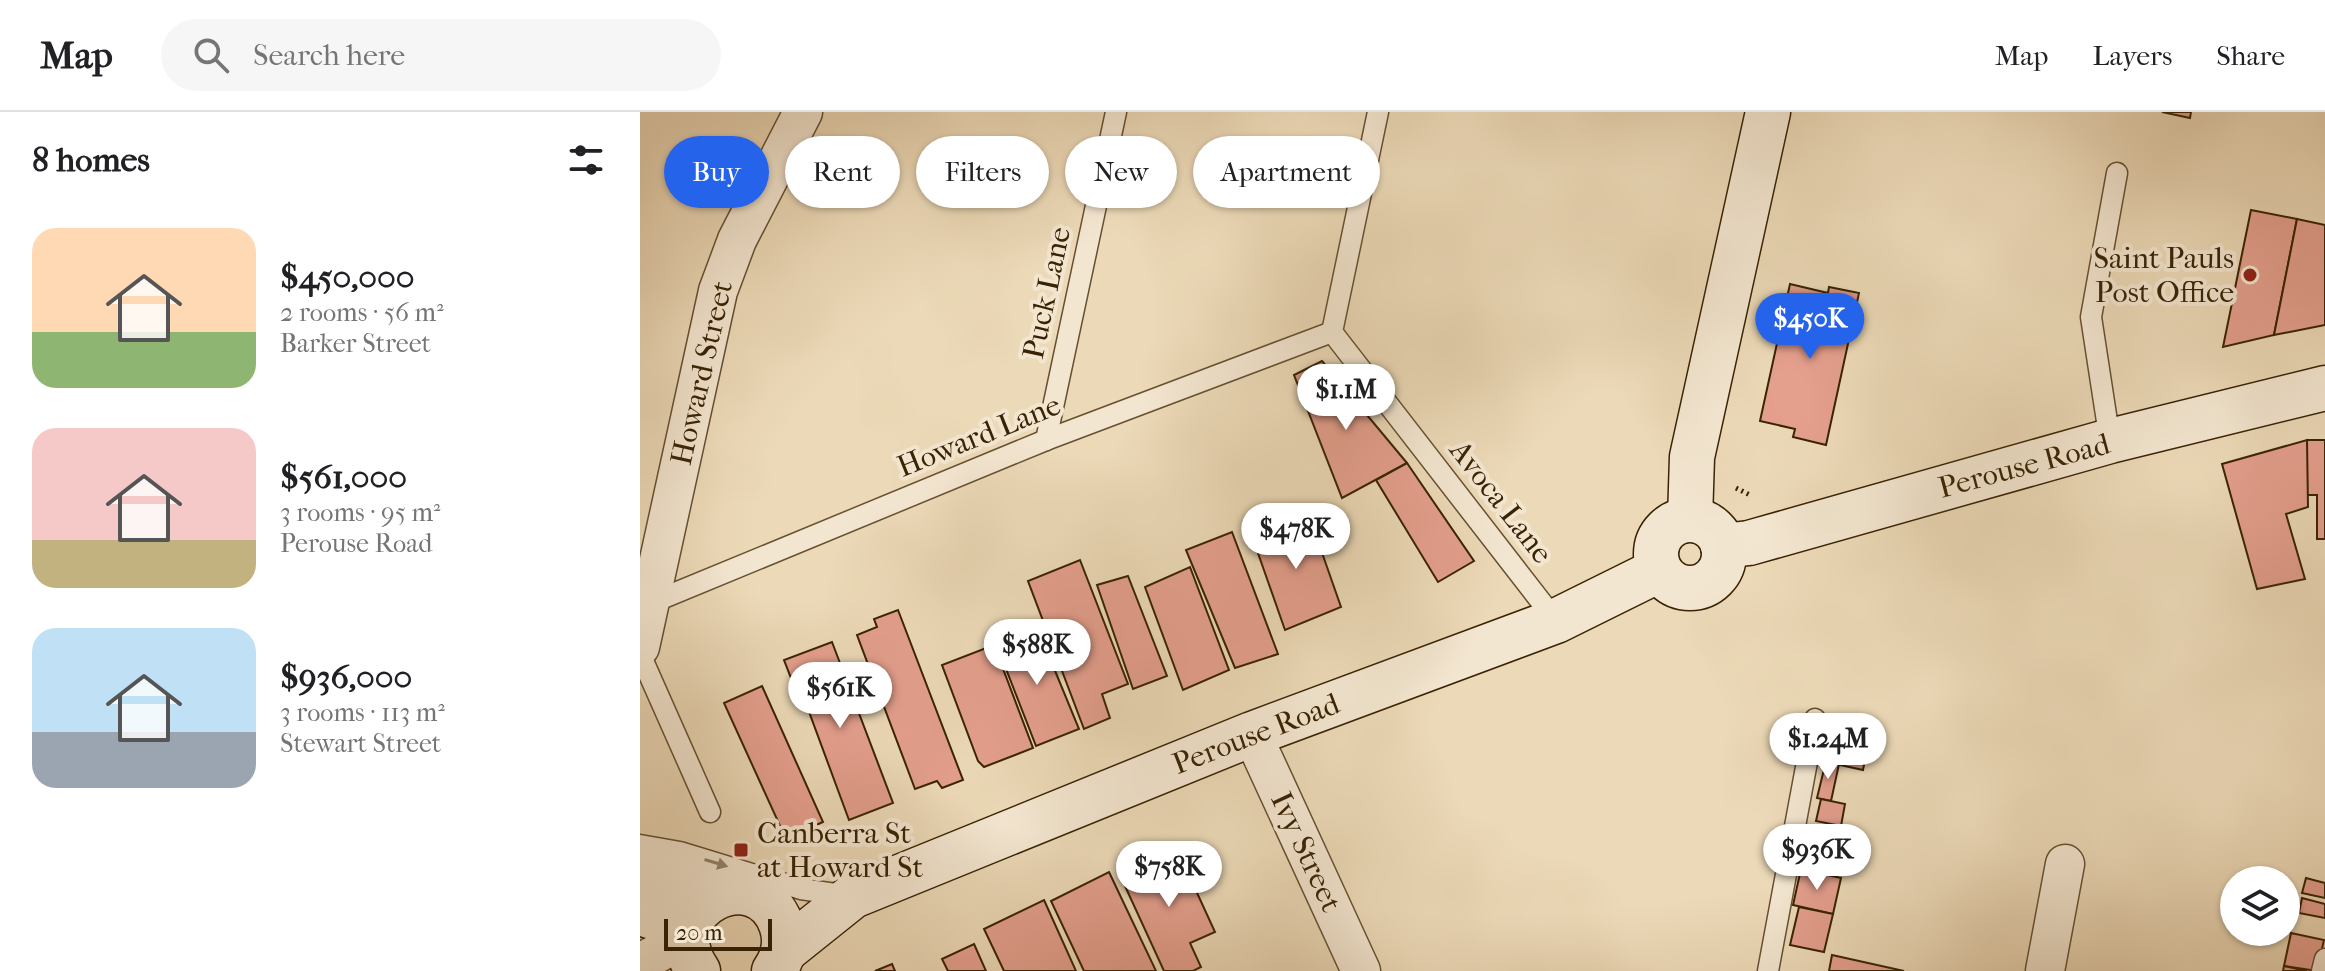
<!DOCTYPE html>
<html lang="en">
<head>
<meta charset="utf-8">
<style>
	:root { --surface:#fff; --page:#f6f6f6; --text:#202124; --muted:#757577; --line:#e0e0e0; --accent:#2563eb }
	body { margin:0; font-family:"IM FELL French Canon",serif; background:var(--page); color:var(--text); height:100vh; display:flex; flex-direction:column; font-size:30px; white-space:nowrap }
	* { box-sizing:border-box; margin:0 }
	p { font-size:26px; color:var(--muted) }
	.icon { flex:none; width:44px; height:44px; fill:none; stroke:currentColor; stroke-width:2; stroke-linecap:round; stroke-linejoin:round }
	.map { position:relative; flex:1; overflow:hidden }
	.panel { display:flex; flex-direction:column; background:var(--surface); width:640px }
	.panel>* { flex:none }
	.guide { position:absolute; left:24px; top:24px; width:760px; height:72px; display:flex; gap:16px }
	.fabs { position:absolute; left:1580px; top:754px; display:grid; gap:16px }
	.fabs a { display:grid; place-items:center; width:80px; height:80px; border-radius:50%; background:var(--surface); box-shadow:0 2px 6px #0004; font-size:40px }
	.scale { position:absolute; left:24px; bottom:20px; width:108px; box-sizing:border-box; padding-left:8px; border:4px solid #392304; border-top:0; font-size:22px; line-height:28px; white-space:nowrap; color:#392304; -webkit-text-stroke:6px #f3e6d0; paint-order:stroke }
	.price { position:absolute; translate:-50% -68px; padding:0 18px; border-radius:28px; background:#fff; color:#222; font-size:26px; line-height:52px; filter:drop-shadow(0 2px 4px #0008) }
	.price::after { content:''; position:absolute; left:50%; top:48px; width:24px; height:18px; margin-left:-12px; background:inherit; clip-path:polygon(0 0,100% 0,50% 100%) }
	.price.active { background:var(--accent); color:#fff }
	ul { padding:0; list-style:none }
	li { display:flex; align-items:center; gap:24px; height:200px; padding:0 32px }
	li span { display:grid; place-items:center; flex:none; width:224px; height:160px; border-radius:24px; color:#555 }
	li>.icon { margin-inline-start:auto }
	span .icon { width:96px; height:96px; fill:#fffc; stroke-width:1 }
	li b { font-size:34px }
	h2 { display:flex; justify-content:space-between; align-items:center; height:96px; padding:0 32px; font-size:34px }
	.chip { padding:0 28px; border-radius:36px; background:var(--surface); box-shadow:0 2px 6px #0004; font-size:28px; line-height:72px }
	.chip.active { background:var(--accent); color:#fff }
	header { display:flex; align-items:center; gap:48px; box-sizing:border-box; height:112px; padding:0 40px; background:var(--surface); border-bottom:2px solid var(--line) }
	header strong { font-size:38px }
	nav { display:flex; gap:44px; margin-inline-start:auto; font-size:28px }
	.search { width:560px; height:72px; background:var(--page); display:flex; align-items:center; gap:20px; box-sizing:border-box; padding:0 28px; border-radius:44px; color:var(--muted); font-size:30px }
	main { display:flex; flex:1; min-height:0 }
	.map>svg:first-child { display:block }
	.building { fill:#e49f8d; stroke:#392304; stroke-width:2 }
	.lines { fill:none; stroke-linecap:round; stroke-linejoin:round }
	.lane-casing { stroke:#665031; stroke-width:23 }
	.street-casing { stroke:#665031; stroke-width:41 }
	.secondary-casing { stroke:#392304; stroke-width:47 }
	.path { stroke:#392304; stroke-width:5; stroke-dasharray:2 4; stroke-linecap:butt }
	.lane { stroke:#f3e6d0; stroke-width:20 }
	.street { stroke:#f3e6d0; stroke-width:38 }
	.secondary { stroke:#f3e6d0; stroke-width:44 }
	.oneway { fill:#96846a }
	.poi-dot { fill:#8f2418; stroke:#f3e6d0; stroke-width:3 }
	.labels { text-anchor:middle; dominant-baseline:central; stroke-width:8; stroke-linejoin:round; paint-order:stroke }
	.poi-label { font-size:30px; fill:#392304; stroke:#f3e6d0; text-anchor:end }
	.street-label { font-size:30px; fill:#392304; stroke:#f3e6d0 }
</style>
</head>
<body>
<header>
<strong>Map</strong>
<div class="search"><svg class="icon" aria-label="search" viewBox="0 0 24 24"><circle cx="10" cy="10" r="6"/><path d="M15 15l6 6"/></svg>Search here</div>
<nav><a>Map</a><a>Layers</a><a>Share</a></nav>
</header>
<main>
<section class="panel">
<h2>8 homes<svg class="icon" aria-label="filters" viewBox="0 0 24 24"><path d="M4 7h16M4 17h16"/><circle cx="9" cy="7" r="2"/><circle cx="15" cy="17" r="2"/></svg></h2>
<ul>
<li><span style="background:linear-gradient(#ffd9b3 65%,#8fb573 0)"><svg class="icon" aria-label="home" viewBox="0 0 24 24"><path d="M3 11l9-7 9 7M6 9v11h12V9"/></svg></span><div><b>$450,000</b><p>2 rooms · 56 m²</p><p>Barker Street</p></div></li>
<li><span style="background:linear-gradient(#f6c9c9 70%,#c2b280 0)"><svg class="icon" aria-label="home" viewBox="0 0 24 24"><path d="M3 11l9-7 9 7M6 9v11h12V9"/></svg></span><div><b>$561,000</b><p>3 rooms · 95 m²</p><p>Perouse Road</p></div></li>
<li><span style="background:linear-gradient(#bfe0f5 65%,#9aa5b1 0)"><svg class="icon" aria-label="home" viewBox="0 0 24 24"><path d="M3 11l9-7 9 7M6 9v11h12V9"/></svg></span><div><b>$936,000</b><p>3 rooms · 113 m²</p><p>Stewart Street</p></div></li>
</ul>
</section>
<div class="map">
<svg width="1685" height="859" viewBox="0 0 1685 859">
	<rect width="100%" height="100%" fill="#ecd9b7"/>
	<filter id="stains"><feTurbulence type="fractalNoise" baseFrequency=".0025" numOctaves="4"/><feColorMatrix values="0 0 0 0 .2 0 0 0 0 .09 0 0 0 0 .02 0 0 0 .5 -.17"/></filter>
	<radialGradient id="worn" r=".72"><stop offset=".6" stop-color="#630" stop-opacity="0"/><stop offset="1" stop-color="#630" stop-opacity=".3"/></radialGradient>
	<g class="building">
		<polygon points="1522,0 1551,0 1550,6"/>
		<polygon points="1611,98 1657,107 1634,223 1583,235"/>
		<polygon points="1657,107 1685,113 1685,213 1634,223"/>
		<polygon points="1150,172 1188,181 1189,175 1219,181 1186,333 1153,325 1155,317 1120,309"/>
		<polygon points="682,249 767,351 702,386 654,263"/>
		<polygon points="1667,328 1685,328 1685,427 1677,427 1677,383 1667,383"/>
		<polygon points="1667,328 1668,395 1646,402 1665,467 1617,477 1582,352"/>
		<polygon points="767,351 834,449 798,470 736,368"/>
		<polygon points="667,398 701,495 645,518 612,424"/>
		<polygon points="592,420 638,542 595,556 546,438"/>
		<polygon points="440,448 488,572 462,582 470,606 444,617 388,469"/>
		<polygon points="550,455 589,558 543,578 505,475"/>
		<polygon points="488,464 527,564 493,577 457,473"/>
		<polygon points="258,498 323,668 302,676 297,669 275,677 217,523 237,515 234,507"/>
		<polygon points="397,515 439,617 396,634 356,531"/>
		<polygon points="192,530 253,691 209,708 165,589 160,589 144,548"/>
		<polygon points="354,533 393,636 344,655 338,649 302,553"/>
		<polygon points="122,574 183,710 146,727 84,591"/>
		<polygon points="1197,626 1228,632 1223,658 1191,651"/>
		<polygon points="1186,649 1199,652 1191,689 1177,686"/>
		<polygon points="1181,687 1205,692 1201,714 1176,709"/>
		<polygon points="1169,721 1206,729 1197,765 1161,757"/>
		<polygon points="536,735 575,820 550,831 561,855 553,859 524,859 479,761"/>
		<polygon points="1161,757 1201,766 1193,802 1153,793"/>
		<polygon points="469,760 516,859 444,859 411,789"/>
		<polygon points="1666,766 1685,771 1685,786 1662,781"/>
		<polygon points="1662,786 1685,792 1685,806 1659,801"/>
		<polygon points="404,788 436,859 364,859 344,817"/>
		<polygon points="1159,795 1193,802 1184,840 1150,833"/>
		<polygon points="1651,821 1684,828 1677,859 1644,854"/>
		<polygon points="334,832 346,859 308,859 302,847"/>
		<polygon points="1192,843 1264,859 1189,859"/>
		<polygon points="252,852 255,859 235,859"/>
		<polygon points="1644,854 1667,859 1643,859"/>
	</g>
	<g class="lines">
		<defs>
			<g id="lane">
				<polyline points="738,0 692,220 916,509"/>
				<polyline points="406,328 476,0"/>
				<polyline points="1470,329 1451,205 1477,61"/>
				<polyline points="11,491 406,328 692,220"/>
				<polyline points="0,542 70,700"/>
				<polyline points="0,733 40,740 161,777 209,784"/>
				<polyline points="1128,859 1175,607"/>
				<polyline points="1682,859 1685,847"/>
			</g>
			<g id="street">
				<polyline points="0,535 78,179 97,128 163,0"/>
				<polyline points="612,622 721,859"/>
				<polyline points="0,851 47,825"/>
				<polyline points="1405,859 1425,752"/>
			</g>
			<g id="secondary">
				<polyline points="1050,407 1052,345 1128,0"/>
				<circle cx="1050" cy="442" r="34"/>
				<polyline points="1083,434 1109,431 1470,329 1685,276"/>
				<polyline points="0,759 60,779 84,782"/>
				<polyline points="0,801 31,811 48,821"/>
				<polyline points="143,840 213,784 612,622 916,509 1019,458"/>
				<path d="M58 859C14 796 116 745 141 812 147 829 144 845 134 859"/>
			</g>
		</defs>
		<use href="#lane" class="lane-casing"/>
		<use href="#street" class="street-casing"/>
		<use href="#secondary" class="secondary-casing"/>
		<polyline class="path" points="1096,376 1110,383"/>
		<use href="#lane" class="lane"/>
		<use href="#street" class="street"/>
		<use href="#secondary" class="secondary"/>
	</g>
	<defs><path id="oneway-solid" d="M-6-.8H1V-3.2L6.5 0L1 3.2V.8H-6Z" transform="scale(2)"/></defs>
	<use class="oneway" href="#oneway-solid" transform="translate(76 751) rotate(17)"/>
	<g class="poi-dot">
		<circle cx="1610" cy="163" r="8"/>
		<rect x="93" y="730" width="16" height="16" rx="4"/>
	</g>
	<g class="labels">
		<g class="poi-label">
			<text x="1594" y="146">Saint Pauls<tspan x="1594" dy="34">Post Office</tspan></text>
			<text x="117" y="721" text-anchor="start">Canberra St<tspan x="117" dy="34">at Howard St</tspan></text>
		</g>
		<g class="street-label">
			<text transform="translate(407 181) rotate(-78)">Puck Lane</text>
			<text transform="translate(62 261) rotate(-77)">Howard Street</text>
			<text transform="translate(339 324) rotate(-22)">Howard Lane</text>
			<text transform="translate(1384 354) rotate(-15)">Perouse Road</text>
			<text transform="translate(861 390) rotate(52)">Avoca Lane</text>
			<text transform="translate(616 622) rotate(-21)">Perouse Road</text>
			<text transform="translate(666 740) rotate(65)">Ivy Street</text>
		</g>
	</g>
	<rect width="100%" height="100%" filter="url(#stains)"/>
	<rect width="100%" height="100%" fill="url(#worn)"/>
</svg>
<div class="fabs">
<a><svg class="icon" aria-label="layers" viewBox="0 0 24 24"><path d="M12 4l9 5-9 5-9-5zM3 14l9 5 9-5"/></svg></a>
</div>
<div class="scale">20 m</div>
<b class="price active" style="left:1170px;top:249px">$450K</b>
<b class="price" style="left:706px;top:320px">$1.1M</b>
<b class="price" style="left:656px;top:459px">$478K</b>
<b class="price" style="left:397px;top:575px">$588K</b>
<b class="price" style="left:200px;top:618px">$561K</b>
<b class="price" style="left:1188px;top:669px">$1.24M</b>
<b class="price" style="left:1177px;top:780px">$936K</b>
<b class="price" style="left:529px;top:797px">$758K</b>
<div class="guide">
<a class="chip active">Buy</a>
<a class="chip">Rent</a>
<a class="chip">Filters</a>
<a class="chip">New</a>
<a class="chip">Apartment</a>
</div>
</div>
</main>
</body>
</html>
